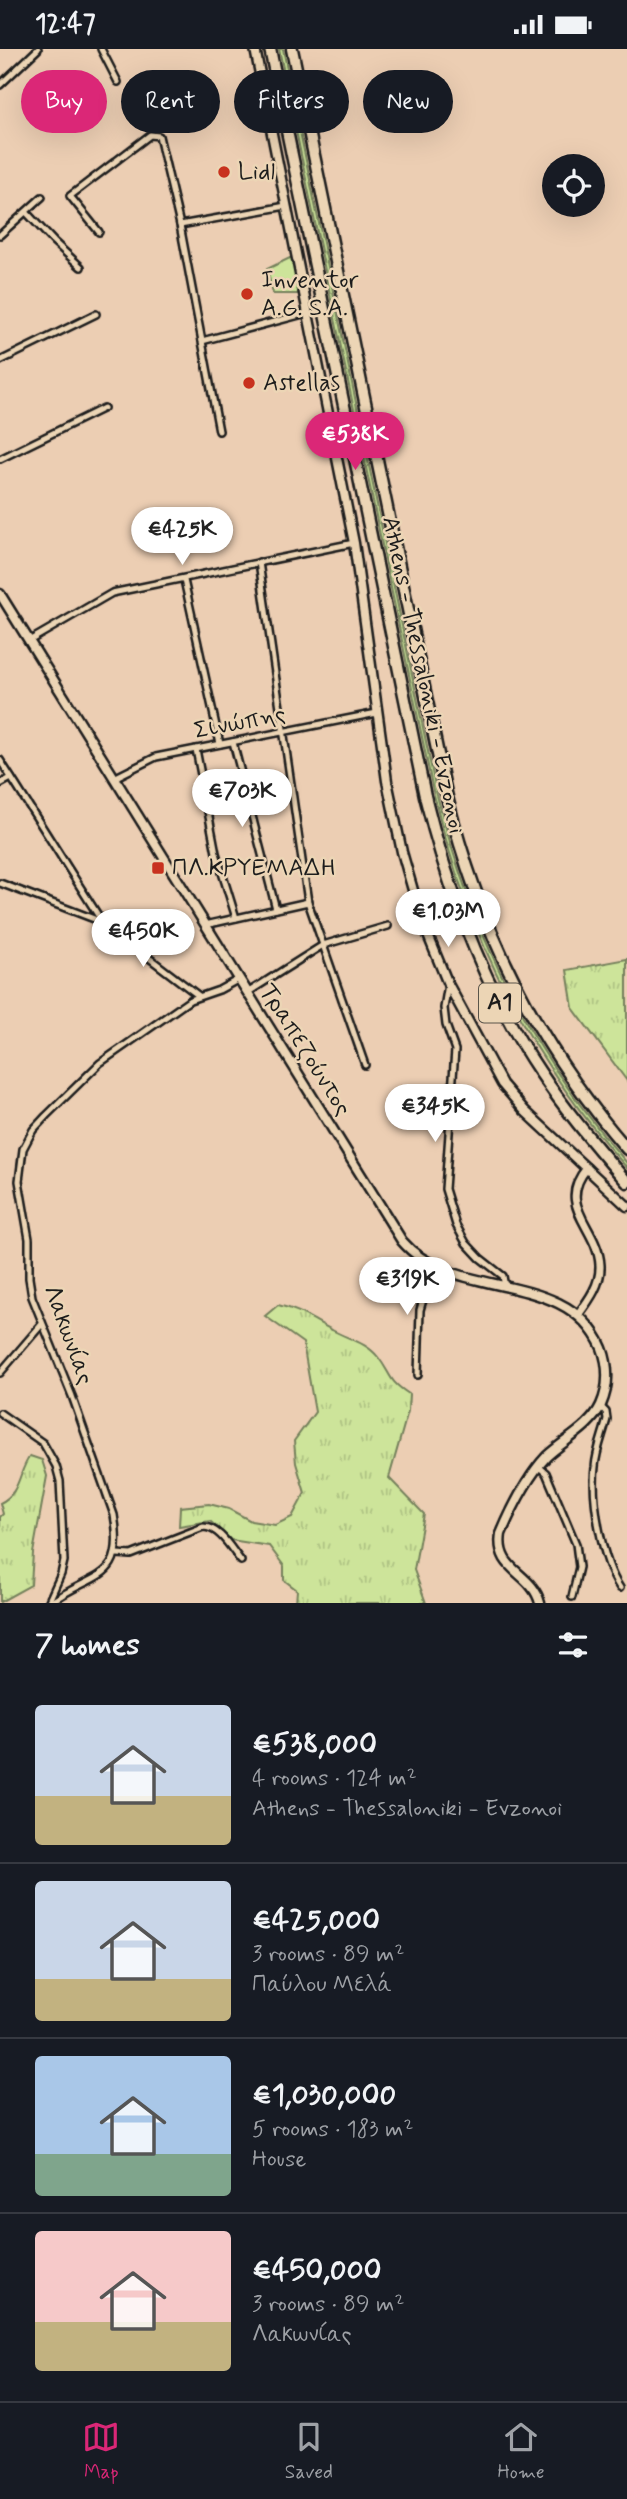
<!DOCTYPE html>
<html lang="en">
<head>
<meta charset="utf-8">
<style>
	:root { --surface:#171b24; --page:#242831; --text:#f1f3f6; --muted:#9ea1a6; --line:#363941; --accent:#db2777 }
	body { margin:0; font-family:Mynerve,sans-serif; background:var(--page); color:var(--text); height:100vh; display:flex; flex-direction:column; font-size:26px; white-space:nowrap }
	* { box-sizing:border-box; margin:0 }
	p { font-size:23px; color:var(--muted) }
	.icon { flex:none; width:38px; height:38px; fill:none; stroke:currentColor; stroke-width:2; stroke-linecap:round; stroke-linejoin:round }
	.map { position:relative; height:1554px; overflow:hidden }
	.details { display:flex; flex-direction:column; background:var(--surface); flex:1 }
	.details>* { flex:none }
	.banner { position:absolute; left:21px; top:21px; width:586px; height:63px; display:flex; gap:14px }
	.buttons { position:absolute; left:542px; top:105px; display:grid; gap:14px }
	.buttons a { display:grid; place-items:center; width:63px; height:63px; border-radius:50%; background:var(--surface); box-shadow:0 7px 28px #0002; font-size:35px }
	.price { position:absolute; translate:-50% -60px; padding:0 16px; border-radius:24px; background:#fff; color:#222; font-size:23px; line-height:46px; filter:drop-shadow(0 2px 4px #0008) }
	.price::after { content:''; position:absolute; left:50%; top:42px; width:21px; height:16px; margin-left:-10px; background:inherit; clip-path:polygon(0 0,100% 0,50% 100%) }
	.price.on { background:var(--accent); color:#fff }
	ul { padding:0; list-style:none }
	li { display:flex; align-items:center; gap:21px; height:175px; padding:0 35px }
	li+li { border-top:2px solid var(--line) }
	li span { display:grid; place-items:center; flex:none; width:196px; height:140px; border-radius:7px; color:#555 }
	li>.icon { margin-inline-start:auto }
	span .icon { width:84px; height:84px; fill:#fffc; stroke-width:1 }
	li b { font-size:30px }
	h2 { display:flex; justify-content:space-between; align-items:center; height:84px; padding:0 35px; font-size:30px }
	.tag { padding:0 24px; border-radius:32px; background:var(--surface); box-shadow:0 7px 28px #0002; font-size:24px; line-height:63px }
	.tag.on { background:var(--accent); color:#fff }
	.status { display:flex; justify-content:space-between; align-items:center; height:49px; padding:0 35px; background:var(--surface); direction:ltr }
	.status svg { height:19px; fill:currentColor }
	.tabs { display:flex; justify-content:space-around; align-items:center; height:98px; border-top:2px solid var(--line); background:var(--surface); font-size:19px; color:var(--muted) }
	.tabs a { display:grid; justify-items:center; gap:4px }
	.tabs .on { color:var(--accent) }
	.map>svg:first-child { display:block }
	.grass { fill:url(#grass-tufts); stroke:#74805b; stroke-width:2 }
	.lines { fill:none; stroke-linecap:round; stroke-linejoin:round }
	.minor-casing { stroke:#1c1c1c; stroke-width:10 }
	.tertiary-casing { stroke:#1c1c1c; stroke-width:12 }
	.secondary-casing { stroke:#1c1c1c; stroke-width:13 }
	.motorway-casing { stroke:#1c1c1c; stroke-width:15 }
	.minor { stroke:#ecd5b5; stroke-width:5 }
	.tertiary { stroke:#ecd5b5; stroke-width:7 }
	.secondary { stroke:#ecd5b5; stroke-width:8 }
	.motorway { stroke:#ecd5b5; stroke-width:10 }
	.poi-dot { fill:#c8321e; stroke:#ecd5b5; stroke-width:2.5 }
	.labels { text-anchor:middle; dominant-baseline:central; stroke-width:5; stroke-linejoin:round; paint-order:stroke }
	.shield { fill:#ecd5b5; stroke:#5a544a; stroke-width:2 }
	.shield-label { font-size:23px; font-weight:bold; fill:#1c1c1c }
	.poi-label { font-size:24px; fill:#1c1c1c; stroke:#ecd5b5; text-anchor:start }
	.street-label { font-size:24px; fill:#1c1c1c; stroke:#ecd5b5 }
</style>
</head>
<body>
<div class="status"><b>12:47</b><svg viewBox="0 0 49 12"><path d="M0 12V9h3v3zM5 12V6h3v6zM10 12V3h3v9zM15 12V0h3v12zM26 1h20v11H26zM47 4h2v5h-2z"/></svg></div>
<div class="map">
<svg width="627" height="1554" viewBox="0 0 627 1554">
	<defs>
		<pattern id="grass-tufts" width="24" height="20" patternUnits="userSpaceOnUse" patternTransform="scale(1.75)"><rect width="24" height="20" fill="#cde49a"/><path d="M3 7l-1-3M5 7V3M7 7l1-3M15 17l-1-3M17 17v-4M19 17l1-3" fill="none" stroke="#afc384"/></pattern>
	</defs>
	<rect width="100%" height="100%" fill="#ecceb3"/>
	<filter id="ink" filterUnits="userSpaceOnUse"><feTurbulence type="fractalNoise" baseFrequency=".0143" numOctaves="2"/><feDisplacementMap in="SourceGraphic" scale="14" xChannelSelector="R" yChannelSelector="G"/><feConvolveMatrix kernelMatrix="1 2 1 2 8 2 1 2 1" color-interpolation-filters="sRGB"/></filter>
	<g filter="url(#ink)">
		<g class="grass">
			<path d="M279 0H283L437 746C473 888 530 1003 627 1114V1119C529 1008 469 891 434 746Z"/>
			<polygon points="292,208 300,245 273,245 267,220"/>
			<polygon points="627,910 627,1032 573,959 567,921"/>
			<path d="M278 1256C303 1262 310 1270 332 1281 348 1290 366 1293 378 1308 392 1326 387 1331 409 1345L408 1362 389 1429 424 1465 414 1521 426 1554H296L297 1541 284 1531V1517L269 1497 231 1491 210 1472 179 1477 180 1458 209 1455 229 1460 251 1472 275 1476 292 1468 305 1444 296 1414 294 1392 315 1363 303 1294 265 1267Z"/>
			<path d="M30 1407 42 1411 47 1427 33 1504 31 1536 0 1553V1468L3 1465 0 1454C21 1444 18 1423 30 1407Z"/>
		</g>
		<g class="lines">
			<defs>
				<g id="minor">
					<polyline points="101,0 118,33"/>
					<polyline points="0,36 38,0"/>
					<polyline points="26,163 54,193 81,218"/>
					<polyline points="180,176 286,157"/>
					<polyline points="99,183 70,147 150,86 159,87 180,176 219,382"/>
					<polyline points="0,186 42,148"/>
					<polyline points="202,292 307,264"/>
					<polyline points="0,312 96,265"/>
					<polyline points="0,410 104,359"/>
					<polyline points="259,513 308,853 365,1016"/>
					<polyline points="184,531 220,695"/>
					<polyline points="29,592 112,544 354,494"/>
					<polyline points="233,693 276,860"/>
					<polyline points="196,700 216,804 236,869"/>
					<polyline points="0,711 101,871"/>
					<polyline points="114,729 156,708 377,664"/>
					<polyline points="0,735 11,729"/>
					<polyline points="0,834 102,873 199,947"/>
					<polyline points="205,876 308,853"/>
					<polyline points="448,935 444,959 446,976 455,1001 445,1140 456,1176 466,1194 480,1209 503,1227 505,1238"/>
					<polyline points="247,944 323,896 388,877"/>
					<polyline points="0,1324 42,1275"/>
					<polyline points="418,1326 420,1261 433,1217"/>
					<path d="M600 1357 606 1363 607 1370C603 1386 596 1402 595 1418 591 1450 602 1512 620 1539"/>
					<polyline points="0,1364 43,1394 56,1417 60,1432 64,1512 61,1525 48,1554"/>
					<polyline points="538,1417 546,1424 576,1495 579,1518 572,1548"/>
					<path d="M117 1505 131 1506 203 1478C220 1478 231 1500 241 1512"/>
					<path d="M50 1554C94 1522 126 1534 114 1466L72 1347 32 1248 29 1229V1190L19 1132 23 1100 33 1081 46 1067 100 1014 190 951 219 941 239 930"/>
				</g>
				<path id="tertiary" d="M578 1266C589 1251 601 1235 600 1216 598 1178 555 1157 587 1119"/>
				<g id="secondary">
					<polyline points="255,0 354,494 387,732 402,803 421,869 448,935 502,1035 525,1062 627,1157"/>
					<path d="M0 545 402 1192C454 1253 567 1218 602 1299 609 1317 609 1338 601 1356 591 1378 564 1391 547 1407 527 1428 512 1459 501 1485 495 1522 532 1523 540 1554"/>
				</g>
				<g id="motorway">
					<path d="M270 0 425 747C449 844 484 940 540 1023 566 1062 596 1098 627 1133"/>
					<path d="M292 0 446 744C479 879 536 995 627 1100"/>
				</g>
			</defs>
			<use href="#minor" class="minor-casing"/>
			<use href="#tertiary" class="tertiary-casing"/>
			<use href="#secondary" class="secondary-casing"/>
			<use href="#motorway" class="motorway-casing"/>
			<use href="#minor" class="minor"/>
			<use href="#tertiary" class="tertiary"/>
			<use href="#secondary" class="secondary"/>
			<use href="#motorway" class="motorway"/>
		</g>
	</g>
	<g class="poi-dot">
		<circle cx="224" cy="123" r="7"/>
		<circle cx="247" cy="245" r="7"/>
		<circle cx="249" cy="334" r="7"/>
		<rect x="151" y="812" width="14" height="14" rx="3.5"/>
	</g>
	<g class="labels">
		<rect class="shield" x="479" y="934.5" width="42" height="39" rx="5"/>
		<g class="shield-label">
			<text x="500" y="954">Α1</text>
		</g>
		<g class="poi-label">
			<text x="238" y="123">Lidl</text>
			<text x="261" y="231">Inventor<tspan x="261" dy="28">A.G. S.A.</tspan></text>
			<text x="263" y="334">Astellas</text>
			<text x="172" y="819">ΠΛ.ΚΡΥΕΜΑΔΗ</text>
		</g>
		<g class="street-label">
			<text transform="translate(423 626) rotate(78)">Athens - Thessaloniki - Evzonoi</text>
			<text transform="translate(240 674) rotate(-11)">Σινώπης</text>
			<text transform="translate(305 1001) rotate(58)">Τραπεζούντος</text>
			<text transform="translate(68 1286) rotate(70)">Λακωνίας</text>
		</g>
	</g>
</svg>
<div class="buttons">
<a><svg class="icon" aria-label="locate" viewBox="0 0 24 24"><circle cx="12" cy="12" r="6"/><path d="M12 2v4M12 18v4M2 12h4M18 12h4"/></svg></a>
</div>
<b class="price on" style="left:355px;top:423px">€538K</b>
<b class="price" style="left:182px;top:518px">€425K</b>
<b class="price" style="left:242px;top:780px">€703K</b>
<b class="price" style="left:448px;top:900px">€1.03M</b>
<b class="price" style="left:143px;top:920px">€450K</b>
<b class="price" style="left:435px;top:1095px">€345K</b>
<b class="price" style="left:407px;top:1268px">€319K</b>
<div class="banner">
<a class="tag on">Buy</a>
<a class="tag">Rent</a>
<a class="tag">Filters</a>
<a class="tag">New</a>
</div>
</div>
<section class="details">
<h2>7 homes<svg class="icon" aria-label="filters" viewBox="0 0 24 24"><path d="M4 7h16M4 17h16"/><circle cx="9" cy="7" r="2"/><circle cx="15" cy="17" r="2"/></svg></h2>
<ul>
<li><span style="background:linear-gradient(#c9d6e8 65%,#c2b280 0)"><svg class="icon" aria-label="home" viewBox="0 0 24 24"><path d="M3 11l9-7 9 7M6 9v11h12V9"/></svg></span><div><b>€538,000</b><p>4 rooms · 124 m²</p><p>Athens - Thessaloniki - Evzonoi</p></div></li>
<li><span style="background:linear-gradient(#c9d6e8 70%,#c2b280 0)"><svg class="icon" aria-label="home" viewBox="0 0 24 24"><path d="M3 11l9-7 9 7M6 9v11h12V9"/></svg></span><div><b>€425,000</b><p>3 rooms · 89 m²</p><p>Παύλου Μελά</p></div></li>
<li><span style="background:linear-gradient(#a9c7e8 70%,#7fa58c 0)"><svg class="icon" aria-label="home" viewBox="0 0 24 24"><path d="M3 11l9-7 9 7M6 9v11h12V9"/></svg></span><div><b>€1,030,000</b><p>5 rooms · 183 m²</p><p>House</p></div></li>
<li><span style="background:linear-gradient(#f6c9c9 65%,#c2b280 0)"><svg class="icon" aria-label="home" viewBox="0 0 24 24"><path d="M3 11l9-7 9 7M6 9v11h12V9"/></svg></span><div><b>€450,000</b><p>3 rooms · 89 m²</p><p>Λακωνίας</p></div></li>
</ul>
</section>
<nav class="tabs">
<a class="on"><svg class="icon" aria-label="map" viewBox="0 0 24 24"><path d="M3 6l6-2 6 2 6-2v14l-6 2-6-2-6 2zM9 4v14M15 6v14"/></svg>Map</a>
<a><svg class="icon" aria-label="saved" viewBox="0 0 24 24"><path d="M7 4h10v16l-5-4-5 4z"/></svg>Saved</a>
<a><svg class="icon" aria-label="home" viewBox="0 0 24 24"><path d="M3 11l9-7 9 7M6 9v11h12V9"/></svg>Home</a>
</nav>
</body>
</html>
